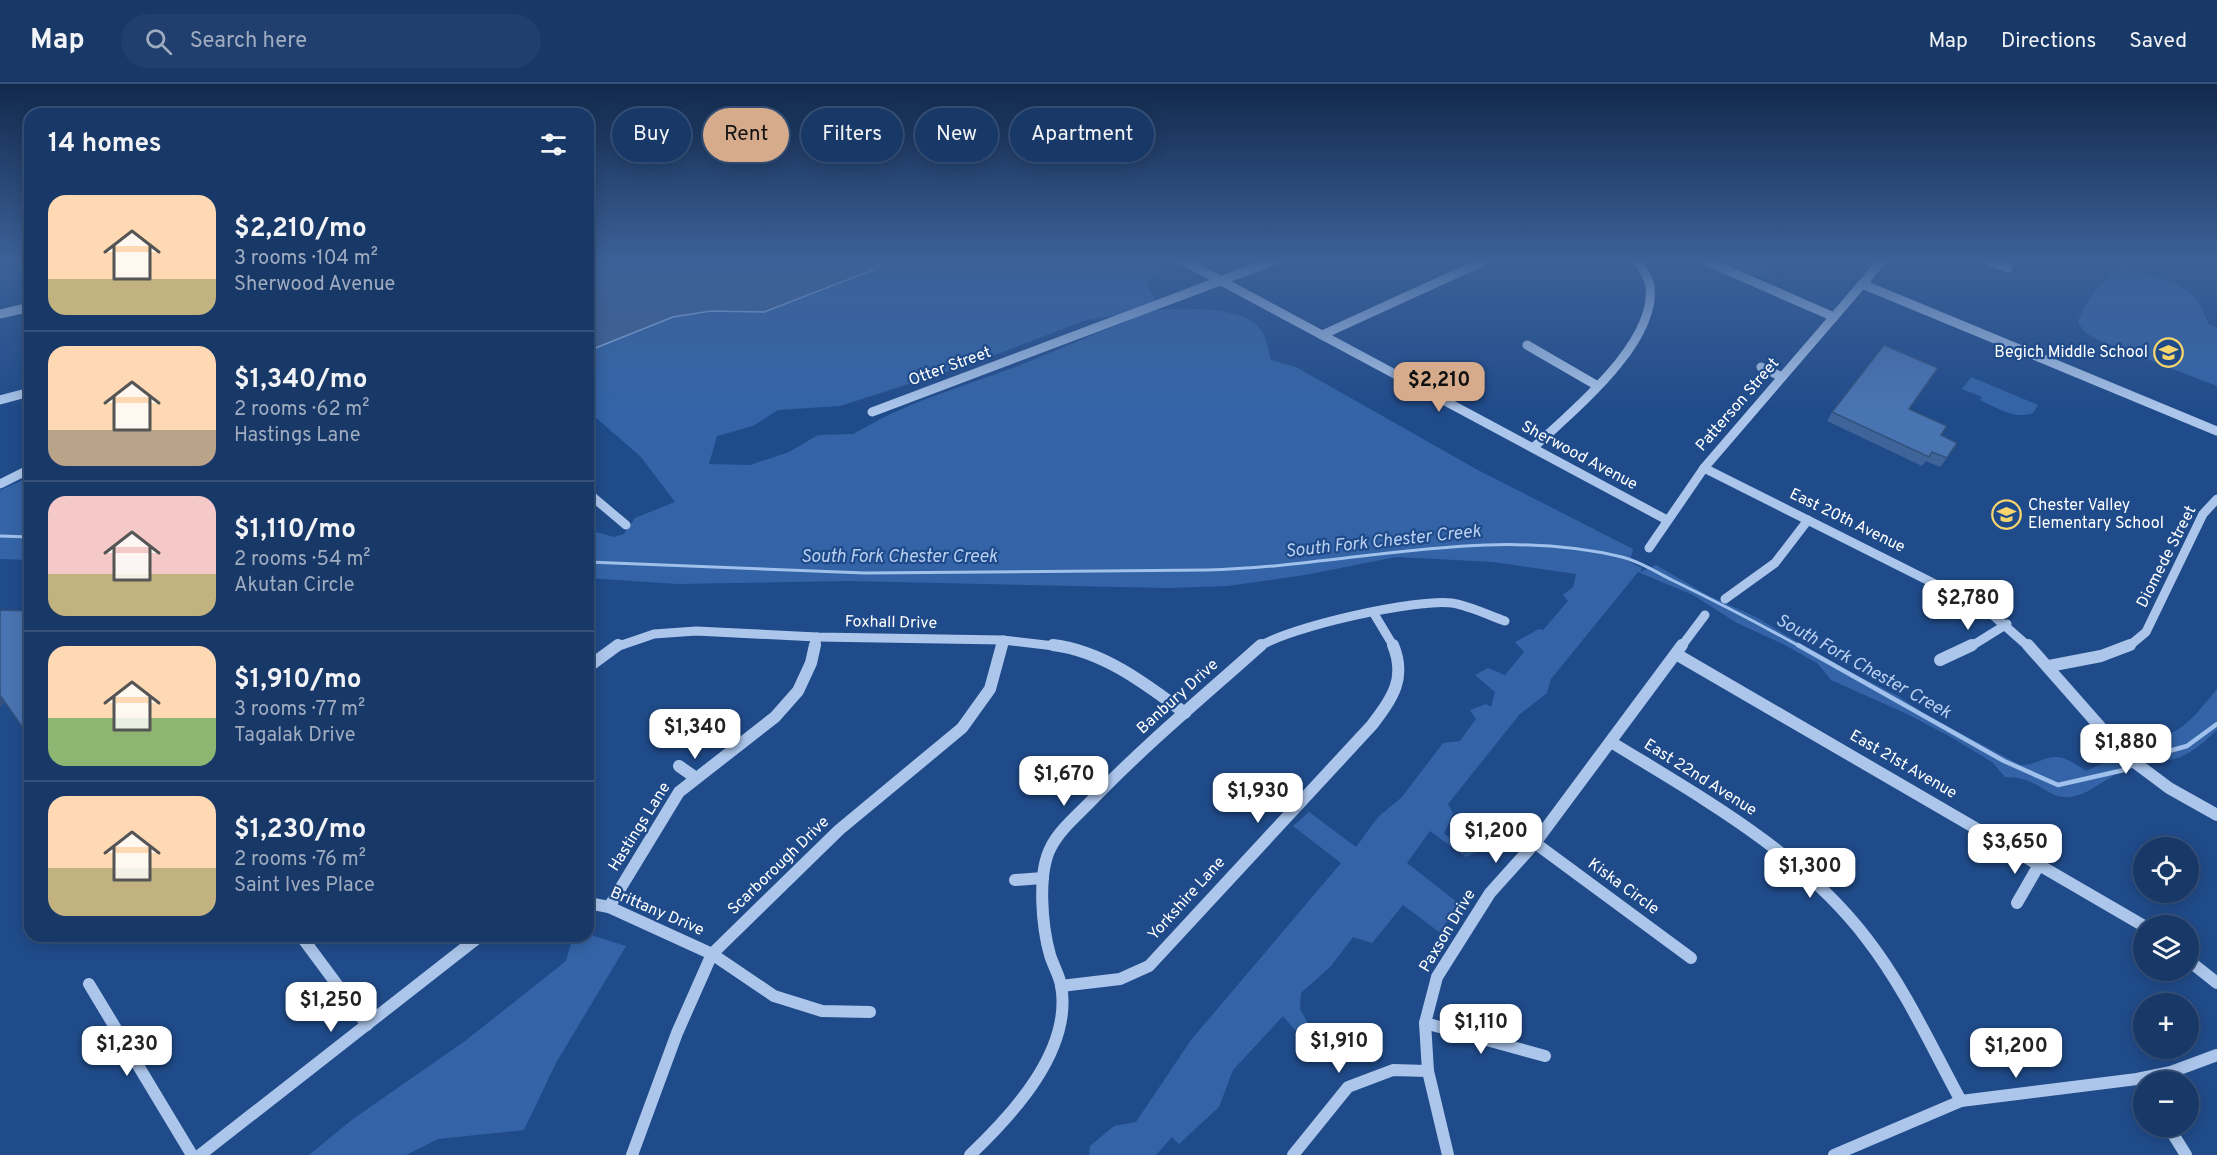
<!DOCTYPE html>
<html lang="en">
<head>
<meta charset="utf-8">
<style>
	:root { --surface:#183868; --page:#213f6e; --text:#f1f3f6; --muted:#9facc0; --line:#36527c; --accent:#d6ab8b }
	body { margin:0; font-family:Overpass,sans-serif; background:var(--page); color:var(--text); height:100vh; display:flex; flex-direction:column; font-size:22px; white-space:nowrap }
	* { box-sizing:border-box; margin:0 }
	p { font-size:20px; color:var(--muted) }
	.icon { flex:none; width:33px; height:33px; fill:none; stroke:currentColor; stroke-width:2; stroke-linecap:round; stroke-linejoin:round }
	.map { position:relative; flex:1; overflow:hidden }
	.panel { position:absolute; left:24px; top:24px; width:570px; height:834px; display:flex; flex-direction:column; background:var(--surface); border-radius:18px; box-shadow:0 3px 15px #0003,0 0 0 2px var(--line) }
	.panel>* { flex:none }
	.top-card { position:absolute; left:612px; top:24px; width:570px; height:54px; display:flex; gap:12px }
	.buttons { position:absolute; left:2133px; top:753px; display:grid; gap:12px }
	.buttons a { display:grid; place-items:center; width:66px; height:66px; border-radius:50%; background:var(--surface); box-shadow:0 3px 15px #0003,0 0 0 2px var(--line); font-size:30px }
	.price { position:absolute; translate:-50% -51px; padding:0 14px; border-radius:12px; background:#fff; color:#222; font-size:20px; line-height:39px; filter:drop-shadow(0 2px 3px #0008) }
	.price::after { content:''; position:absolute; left:50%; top:36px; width:18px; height:14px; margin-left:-9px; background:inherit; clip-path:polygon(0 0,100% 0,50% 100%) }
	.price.active { background:var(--accent); color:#111 }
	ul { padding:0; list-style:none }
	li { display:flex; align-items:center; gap:18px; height:150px; padding:0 24px }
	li+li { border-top:2px solid var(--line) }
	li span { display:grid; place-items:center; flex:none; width:168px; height:120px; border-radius:18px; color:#555 }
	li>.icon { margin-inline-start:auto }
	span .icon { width:72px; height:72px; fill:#fffc; stroke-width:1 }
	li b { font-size:26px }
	h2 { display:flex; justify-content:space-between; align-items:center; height:72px; padding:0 24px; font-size:26px }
	.pill { padding:0 21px; border-radius:27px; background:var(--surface); box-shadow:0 3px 15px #0003,0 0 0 2px var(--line); font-size:21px; line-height:54px }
	.pill.active { background:var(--accent); color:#111 }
	header { display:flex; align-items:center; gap:36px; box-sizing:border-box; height:84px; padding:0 30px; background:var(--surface); border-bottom:2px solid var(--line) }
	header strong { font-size:28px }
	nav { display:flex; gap:33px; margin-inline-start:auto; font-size:21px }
	.search { width:420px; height:54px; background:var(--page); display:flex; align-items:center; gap:15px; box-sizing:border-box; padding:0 21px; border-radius:33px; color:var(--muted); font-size:22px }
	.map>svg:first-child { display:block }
	.green { fill:#3464a7 }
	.water { fill:#405f8d; stroke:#a0c1ec; stroke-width:1.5 }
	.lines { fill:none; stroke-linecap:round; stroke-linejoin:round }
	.stream-far1 { stroke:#a0c1ec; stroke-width:3 }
	.stream { stroke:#a0c1ec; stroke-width:4.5 }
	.minor-far1 { stroke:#acc6eb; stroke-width:9 }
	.minor { stroke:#acc6eb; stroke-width:12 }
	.wall { fill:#3f6499 }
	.shaded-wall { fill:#33517d }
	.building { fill:#4974b2; stroke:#33517d; stroke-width:1.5 }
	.labels { text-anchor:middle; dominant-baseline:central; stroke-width:4.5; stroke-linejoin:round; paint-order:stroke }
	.poi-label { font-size:16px; fill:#fff; stroke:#204b8a; text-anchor:end }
	.street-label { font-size:16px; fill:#fff; stroke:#204b8a }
	.water-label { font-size:18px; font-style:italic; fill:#b8d1f2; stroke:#204b8a }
</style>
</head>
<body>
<header>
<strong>Map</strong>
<div class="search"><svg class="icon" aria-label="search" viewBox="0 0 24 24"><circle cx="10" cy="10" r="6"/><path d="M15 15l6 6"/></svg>Search here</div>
<nav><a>Map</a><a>Directions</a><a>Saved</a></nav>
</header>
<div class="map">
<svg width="2217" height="1071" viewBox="0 0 2217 1071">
	<rect width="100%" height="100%" fill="#204b8a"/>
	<g class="green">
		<path d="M879 177H1108L1115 187 1159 181 1147 200 1157 218 1124 230 1086 236 977 278 840 322 778 326 753 342 717 352 709 380 750 381 789 368 818 351 853 350 886 332 920 317 1018 282 1151 227C1174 223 1240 223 1257 241 1266 250 1268 264 1271 276L1296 283 1476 385 1633 465 1630 478 1642 484 1640 488 1656 481 1709 512 1756 533 1834 580 1898 612 1923 629 2020 681C2033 682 2042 674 2054 673 2065 672 2077 681 2086 687L2103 679 2095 668 2102 667 2122 682C2115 693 2107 695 2097 702 2048 732 2050 692 2005 693L1992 678 1949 652 1907 630 1831 596 1817 579 1783 560 1737 539 1693 511 1638 488 1551 595 1547 609 1519 631 1448 720 1453 729 1444 750 1477 768 1466 773 1430 747 1407 779 1462 822 1451 840 1447 837 1439 848 1403 821 1372 859 1353 853 1331 882 1301 909 1300 925 1325 969 1316 971 1283 932 1233 986 1219 1023 1179 1060 1172 1053 1156 1071H1089L1090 1062 1114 1042 1136 1038 1191 956 1341 779 1293 742 1309 728 1356 763 1378 733 1402 713 1443 659 1460 657 1476 635 1470 626 1486 620 1491 623 1495 608 1475 591 1488 584 1505 591 1524 568 1515 558 1539 545 1543 546 1568 517 1563 511 1573 503 1576 490 1493 478 1396 473 1305 491 1228 502 1168 504 848 497 677 500 588 494V446L614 453 624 450 635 434 675 418 641 373 594 332 588 333V267L673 233 711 227 764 228 878 184Z"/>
		<polygon points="1717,177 1764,177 1768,179 1767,188 1753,191"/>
		<path d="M2122 186C2145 187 2186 197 2199 219 2203 225 2206 234 2209 241L2217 243V302L2098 256 2086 249 2078 239C2082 221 2104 192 2122 186Z"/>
		<path d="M1971 293 2038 321 2033 329C2016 336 1997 324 1980 316L1982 313 1962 305Z"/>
		<polygon points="30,393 30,476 0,475 0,406"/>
		<path d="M2217 605V646C2203 659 2183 678 2162 676 2154 675 2142 667 2135 663 2180 650 2188 641 2217 605Z"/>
		<polygon points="588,850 626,862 556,979 524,1046 438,1055 406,1071 309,1071 353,1035 465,957 566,877 573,852"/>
	</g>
	<polygon class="water" points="596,177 879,177 878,184 764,228 711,227 673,233 588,267 588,183"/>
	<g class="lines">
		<g class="stream-far1">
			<polyline points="0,452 30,453"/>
			<path d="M588 478 865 489 1207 486C1346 483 1484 440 1622 473 1639 477 1656 488 1672 496 1715 517 1758 539 1801 563"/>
		</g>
		<polyline class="stream" points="1798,561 2004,677 2058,701 2124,686 2144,674 2187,662 2217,640"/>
		<g class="minor-far1">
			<polyline points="1184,177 1667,436"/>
			<polyline points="1706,177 1834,233"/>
			<polyline points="1989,177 2008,184"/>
			<polyline points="1862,200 2217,347"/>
			<polyline points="0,230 30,223"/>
			<polyline points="1322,251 1484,177"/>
			<polyline points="1527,261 1596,301"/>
			<polyline points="1761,283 1782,293"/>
			<polyline points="0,316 30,308"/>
			<polyline points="872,328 1273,177"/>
			<path d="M1533 364C1571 328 1657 260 1650 202 1649 194 1642 184 1638 177"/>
			<polyline points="1704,384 1987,526 2029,563"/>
			<polyline points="0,400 30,385"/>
			<polyline points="588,409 626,441"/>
			<polyline points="1649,464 1704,384 1882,177"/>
			<polyline points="1725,515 1775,479 1808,436"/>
			<polyline points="1373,528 1394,563"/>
			<polyline points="616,563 654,550 696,547 817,553 1003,556 1063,563"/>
			<polyline points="815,563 817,553"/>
			<polyline points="1001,563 1003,556"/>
			<path d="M1259 563C1288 543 1418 514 1452 519 1470 522 1488 531 1505 537"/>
			<polyline points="1681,563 1705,531"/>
			<polyline points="1970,563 2007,540"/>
			<polyline points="2128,563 2146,548 2203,430 2217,415"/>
		</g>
		<g class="minor">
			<path d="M1053 561C1103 567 1146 600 1185 629"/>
			<polyline points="2028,561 2125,671 2169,704 2217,731"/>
			<polyline points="1676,570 2144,842"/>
			<polyline points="1940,576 1972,561"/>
			<polyline points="2049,582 2101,572 2130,561"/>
			<polyline points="588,583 618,561"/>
			<path d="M1611 658C1702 714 1801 768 1867 855 1905 904 1931 962 1961 1017"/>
			<polyline points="679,682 696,694"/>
			<polyline points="1535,759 1691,874"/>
			<polyline points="1015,796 1043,794"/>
			<polyline points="588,819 609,823 712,870 774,912 822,927 870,928"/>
			<polyline points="2017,819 2040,779"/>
			<polyline points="609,823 679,708 775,633 798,607 811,579 815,561"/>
			<polyline points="301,852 367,941"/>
			<polyline points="2188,876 2217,899"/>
			<polyline points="89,900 192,1071"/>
			<path d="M1061 902 1120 895 1149 882 1372 641C1392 614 1407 595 1393 561"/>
			<polyline points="1425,939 1545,972"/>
			<polyline points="2168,1042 2186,1071"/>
			<polyline points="200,1071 480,852"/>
			<polyline points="632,1071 677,949 712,870 839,746 962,644 990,605 1002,561"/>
			<path d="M970 1071C1013 1030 1073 966 1061 901 1059 891 1053 881 1050 871 1042 843 1037 789 1051 763 1060 745 1079 730 1093 715 1145 661 1204 612 1261 561"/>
			<polyline points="1293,1071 1348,1003 1393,986 1428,987"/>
			<polyline points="1448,1071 1428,987 1425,939 1437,893 1490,809 1535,759 1682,561"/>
			<polyline points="1834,1071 1961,1017 2137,995 2171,988 2217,971"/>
		</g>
	</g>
	<polygon class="wall" points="1909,325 1941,351 1947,374 1940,383 1926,377 1922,382 1827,337 1832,328"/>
	<g class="shaded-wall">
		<polygon points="0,607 8,613 0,624"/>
		<polygon points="30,645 30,651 25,647"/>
	</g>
	<g class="building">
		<polygon points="1884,261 1938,284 1909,325 1947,342 1941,351 1957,359 1947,374 1932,368 1929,373 1832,328"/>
		<polygon points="0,526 30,527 30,645 25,647 0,611"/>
	</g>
	<linearGradient id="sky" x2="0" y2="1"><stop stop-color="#12294c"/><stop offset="0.54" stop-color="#3c6198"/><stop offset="1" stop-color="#3c6198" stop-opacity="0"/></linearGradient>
	<rect width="2217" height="327" fill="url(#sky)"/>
	<defs>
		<symbol id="school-ring" viewBox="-11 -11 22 22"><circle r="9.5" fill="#204b8a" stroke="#f8d56d" stroke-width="1.5"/><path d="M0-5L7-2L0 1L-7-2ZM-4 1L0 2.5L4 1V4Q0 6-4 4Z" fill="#f8d56d"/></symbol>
	</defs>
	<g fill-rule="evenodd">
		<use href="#school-ring" x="2152" y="252" width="33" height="33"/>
		<use href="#school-ring" x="1990" y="414" width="33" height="33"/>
	</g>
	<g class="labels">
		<g class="poi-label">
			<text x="2148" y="269">Begich Middle School</text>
			<text x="2028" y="422" text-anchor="start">Chester Valley<tspan x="2028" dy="18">Elementary School</tspan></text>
		</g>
		<g class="street-label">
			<text transform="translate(950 283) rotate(-20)">Otter Street</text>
			<text transform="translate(1738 321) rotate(-49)">Patterson Street</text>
			<text transform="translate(1579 372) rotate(28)">Sherwood Avenue</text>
			<text transform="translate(1847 437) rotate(26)">East 20th Avenue</text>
			<text transform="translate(2167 473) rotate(-63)">Diomede Street</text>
			<text transform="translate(891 539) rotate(1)">Foxhall Drive</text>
			<text transform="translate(1178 613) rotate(-42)">Banbury Drive</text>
			<text transform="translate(1903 681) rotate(30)">East 21st Avenue</text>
			<text transform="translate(1700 694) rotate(32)">East 22nd Avenue</text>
			<text transform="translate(640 743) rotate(-58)">Hastings Lane</text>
			<text transform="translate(779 782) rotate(-44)">Scarborough Drive</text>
			<text transform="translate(1623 803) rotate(36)">Kiska Circle</text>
			<text transform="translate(1187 815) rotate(-48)">Yorkshire Lane</text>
			<text transform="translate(657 828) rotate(23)">Brittany Drive</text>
			<text transform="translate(1448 847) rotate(-59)">Paxson Drive</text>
		</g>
		<g class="water-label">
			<text transform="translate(1383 458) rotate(-6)">South Fork Chester Creek</text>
			<text x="899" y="473">South Fork Chester Creek</text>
			<text transform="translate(1863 583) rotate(29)">South Fork Chester Creek</text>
		</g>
	</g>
</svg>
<div class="buttons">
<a><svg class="icon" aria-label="locate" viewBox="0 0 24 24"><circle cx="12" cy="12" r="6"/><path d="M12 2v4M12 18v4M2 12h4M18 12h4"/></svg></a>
<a><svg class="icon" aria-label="layers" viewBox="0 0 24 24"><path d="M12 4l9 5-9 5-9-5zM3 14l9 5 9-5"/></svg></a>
<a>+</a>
<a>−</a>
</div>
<b class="price active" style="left:1439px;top:329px">$2,210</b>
<b class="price" style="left:1968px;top:547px">$2,780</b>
<b class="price" style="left:695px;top:676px">$1,340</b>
<b class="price" style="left:2126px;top:691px">$1,880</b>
<b class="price" style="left:1064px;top:723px">$1,670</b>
<b class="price" style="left:1258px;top:740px">$1,930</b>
<b class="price" style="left:1496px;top:780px">$1,200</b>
<b class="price" style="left:2015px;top:791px">$3,650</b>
<b class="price" style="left:1810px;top:815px">$1,300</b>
<b class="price" style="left:331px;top:949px">$1,250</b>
<b class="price" style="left:1481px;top:971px">$1,110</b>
<b class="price" style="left:1339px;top:990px">$1,910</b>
<b class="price" style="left:127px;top:993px">$1,230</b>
<b class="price" style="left:2016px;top:995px">$1,200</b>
<div class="top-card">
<a class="pill">Buy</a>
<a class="pill active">Rent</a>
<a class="pill">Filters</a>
<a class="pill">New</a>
<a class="pill">Apartment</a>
</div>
<section class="panel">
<h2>14 homes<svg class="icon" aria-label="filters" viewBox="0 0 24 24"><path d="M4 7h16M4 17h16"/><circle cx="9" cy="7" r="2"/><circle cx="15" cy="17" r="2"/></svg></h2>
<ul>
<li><span style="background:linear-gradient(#ffd9b3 70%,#c2b280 0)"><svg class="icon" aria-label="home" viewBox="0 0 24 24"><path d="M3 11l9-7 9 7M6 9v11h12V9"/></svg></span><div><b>$2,210/mo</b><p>3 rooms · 104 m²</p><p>Sherwood Avenue</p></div></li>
<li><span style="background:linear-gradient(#ffd9b3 70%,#b9a48a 0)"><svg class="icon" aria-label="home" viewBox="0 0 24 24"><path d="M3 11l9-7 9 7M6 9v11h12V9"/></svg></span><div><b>$1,340/mo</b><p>2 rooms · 62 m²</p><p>Hastings Lane</p></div></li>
<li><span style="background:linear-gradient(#f6c9c9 65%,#c2b280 0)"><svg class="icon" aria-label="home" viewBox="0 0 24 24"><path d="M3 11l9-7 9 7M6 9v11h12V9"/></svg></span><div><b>$1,110/mo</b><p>2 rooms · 54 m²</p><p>Akutan Circle</p></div></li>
<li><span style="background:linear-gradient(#ffd9b3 60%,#8fb573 0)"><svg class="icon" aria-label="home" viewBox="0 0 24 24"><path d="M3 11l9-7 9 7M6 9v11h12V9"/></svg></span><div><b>$1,910/mo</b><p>3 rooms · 77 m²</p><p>Tagalak Drive</p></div></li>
<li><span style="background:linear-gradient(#ffd9b3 60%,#c2b280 0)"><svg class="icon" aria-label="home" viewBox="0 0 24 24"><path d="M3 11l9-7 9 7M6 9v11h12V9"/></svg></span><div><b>$1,230/mo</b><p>2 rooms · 76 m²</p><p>Saint Ives Place</p></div></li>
</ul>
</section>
</div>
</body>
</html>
